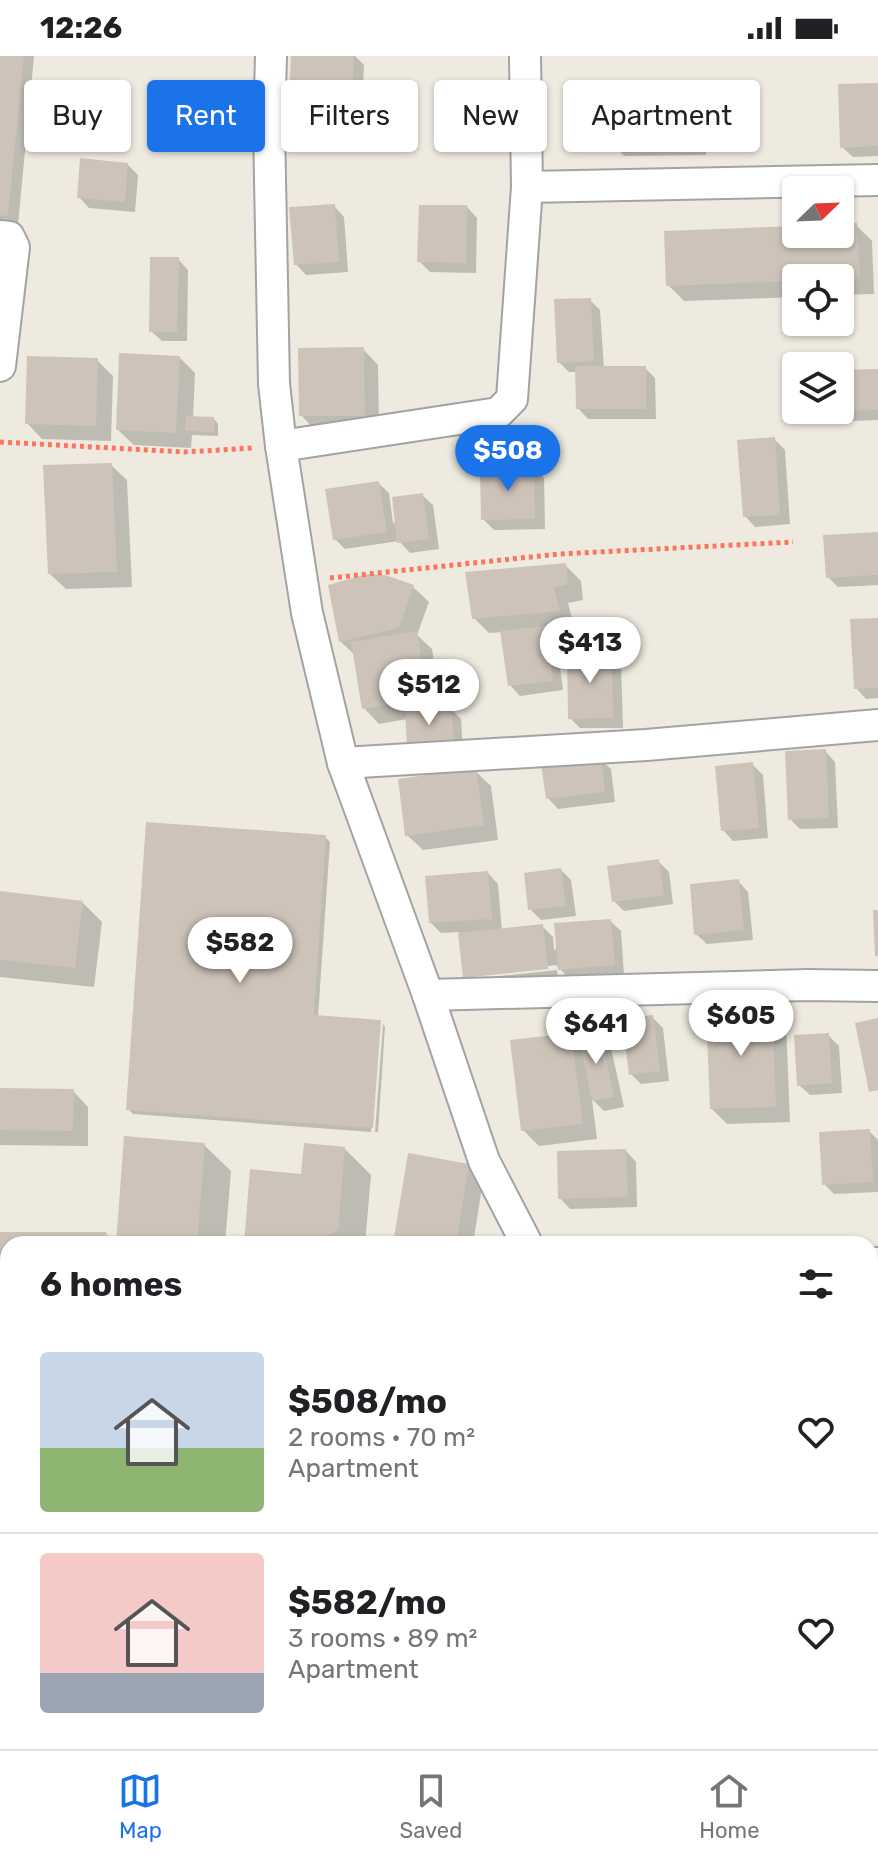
<!DOCTYPE html>
<html lang="en">
<head>
<meta charset="utf-8">
<style>
	:root { --surface:#fff; --page:#f6f6f6; --text:#202124; --muted:#757577; --line:#e0e0e0; --accent:#1a73e8 }
	body { margin:0; font-family:Rubik,sans-serif; background:var(--page); color:var(--text); height:100vh; display:flex; flex-direction:column; font-size:30px; white-space:nowrap }
	* { box-sizing:border-box; margin:0 }
	p { font-size:26px; color:var(--muted) }
	.icon { flex:none; width:44px; height:44px; fill:none; stroke:currentColor; stroke-width:2; stroke-linecap:round; stroke-linejoin:round }
	.map { position:relative; flex:1; overflow:hidden }
	.details { position:absolute; left:0px; top:1180px; width:878px; height:514px; display:flex; flex-direction:column; background:var(--surface); border-radius:24px 24px 0 0; box-shadow:0 2px 6px #0004 }
	.details>* { flex:none }
	.top-card { position:absolute; left:24px; top:24px; width:830px; height:72px; display:flex; gap:16px }
	.needle { width:52px; rotate:67deg }
	.tools { position:absolute; left:782px; top:120px; display:grid; gap:16px }
	.tools a { display:grid; place-items:center; width:72px; height:72px; border-radius:8px; background:var(--surface); box-shadow:0 2px 6px #0004; font-size:40px }
	.price { position:absolute; translate:-50% -68px; padding:0 18px; border-radius:28px; background:#fff; color:#222; font-size:26px; line-height:52px; filter:drop-shadow(0 2px 4px #0008) }
	.price::after { content:''; position:absolute; left:50%; top:48px; width:24px; height:18px; margin-left:-12px; background:inherit; clip-path:polygon(0 0,100% 0,50% 100%) }
	.price.selected { background:var(--accent); color:#fff }
	ul { padding:0; list-style:none }
	li { display:flex; align-items:center; gap:24px; height:200px; padding:0 40px }
	li+li { border-top:2px solid var(--line) }
	li span { display:grid; place-items:center; flex:none; width:224px; height:160px; border-radius:8px; color:#555 }
	li>.icon { margin-inline-start:auto }
	span .icon { width:96px; height:96px; fill:#fffc; stroke-width:1 }
	li b { font-size:34px }
	h2 { display:flex; justify-content:space-between; align-items:center; height:96px; padding:0 40px; font-size:34px }
	.tag { padding:0 28px; border-radius:8px; background:var(--surface); box-shadow:0 2px 6px #0004; font-size:28px; line-height:72px }
	.tag.selected { background:var(--accent); color:#fff }
	.status { display:flex; justify-content:space-between; align-items:center; height:56px; padding:0 40px; background:var(--surface); direction:ltr }
	.status svg { height:22px; fill:currentColor }
	.dock { display:flex; justify-content:space-around; align-items:center; height:112px; border-top:2px solid var(--line); background:var(--surface); font-size:22px; color:var(--muted) }
	.dock a { display:grid; justify-items:center; gap:4px }
	.dock .selected { color:var(--accent) }
	.map>svg:first-child { display:block }
	.shadow { fill:#0003 }
	.building { fill:#cec3b9 }
	.lines { fill:none; stroke-linecap:round; stroke-linejoin:round }
	.minor-casing { stroke:#a3a3a3; stroke-width:34 }
	.path { stroke:#ff7461; stroke-width:5; stroke-dasharray:4 4; stroke-linecap:butt }
	.minor { stroke:#fff; stroke-width:30 }
</style>
</head>
<body>
<div class="status"><b>12:26</b><svg viewBox="0 0 49 12"><path d="M0 12V9h3v3zM5 12V6h3v6zM10 12V3h3v9zM15 12V0h3v12zM26 1h20v11H26zM47 4h2v5h-2z"/></svg></div>
<div class="map">
<svg width="878" height="1693" viewBox="0 0 878 1693">
	<rect width="100%" height="100%" fill="#eeeae0"/>
	<g class="shadow">
		<polygon points="0,0 34,0 18,169 0,167"/>
		<polygon points="293,0 355,0 364,9 362,49 302,45 291,35"/>
		<polygon points="878,29 878,100 853,101 842,91"/>
		<polygon points="690,32 706,48 706,99 624,100 609,84"/>
		<polygon points="128,109 138,119 135,156 89,152 79,141"/>
		<polygon points="334,150 344,161 348,216 306,219 296,208"/>
		<polygon points="467,151 477,162 476,217 430,216 419,205"/>
		<polygon points="856,169 872,185 874,238 840,239 840,222 796,222 796,241 684,245 668,229 796,172 796,178 840,178 840,170"/>
		<polygon points="178,203 188,214 187,285 162,285 151,275"/>
		<polygon points="590,244 600,254 604,312 645,312 655,322 656,363 588,363 578,352 577,316 569,316 559,306"/>
		<polygon points="363,293 378,309 379,374 316,375 301,359"/>
		<polygon points="180,302 195,317 193,362 214,363 218,368 218,380 192,379 191,392 134,389 118,374"/>
		<polygon points="97,304 113,320 111,385 42,383 27,367"/>
		<polygon points="878,315 878,364 826,366 815,355 840,354 840,316"/>
		<polygon points="774,383 785,394 790,468 755,471 745,460"/>
		<polygon points="111,409 127,424 132,531 66,533 50,518"/>
		<polygon points="534,412 544,422 545,473 494,474 483,463"/>
		<polygon points="378,427 389,437 393,467 397,466 422,439 433,449 439,493 410,497 399,485 345,493 335,483"/>
		<polygon points="878,478 878,529 838,531 828,521"/>
		<polygon points="565,509 581,525 583,544 568,547 574,570 546,572 556,582 563,634 520,640 510,629 503,576 489,577 474,562"/>
		<polygon points="413,531 429,546 417,579 432,593 441,653 450,652 461,663 463,698 407,663 379,668 364,652 356,600 340,585"/>
		<polygon points="878,564 878,642 866,643 856,632"/>
		<polygon points="611,597 621,608 623,672 580,672 570,662"/>
		<polygon points="825,695 835,706 838,772 800,773 790,763"/>
		<polygon points="600,703 611,713 615,746 558,753 548,742"/>
		<polygon points="752,708 763,719 768,782 733,785 723,774"/>
		<polygon points="475,715 491,730 498,784 423,794 407,779"/>
		<polygon points="325,781 330,786 318,961 382,967 379,967 371,1076 133,1058 128,1053"/>
		<polygon points="658,805 669,816 673,848 624,855 614,845"/>
		<polygon points="561,814 571,824 576,860 541,864 530,853"/>
		<polygon points="488,817 498,828 502,875 542,870 553,881 554,894 610,865 621,875 624,919 570,923 556,909 471,919 471,923 557,914 558,922 475,931 464,921 459,876 441,877 431,867"/>
		<polygon points="738,825 748,836 753,884 707,888 696,878"/>
		<polygon points="0,837 82,846 102,866 94,931 0,921"/>
		<polygon points="771,952 786,968 790,1066 727,1068 712,1053"/>
		<polygon points="653,962 663,972 669,1025 641,1028 631,1018"/>
		<polygon points="383,968 385,971 378,1076 375,1076"/>
		<polygon points="600,976 610,987 624,1051 604,1055 592,1043 597,1083 539,1090 523,1074 571,979 582,991"/>
		<polygon points="828,979 839,990 842,1037 810,1039 799,1029"/>
		<polygon points="0,1034 73,1035 88,1051 88,1090 0,1089"/>
		<polygon points="869,1075 878,1084 878,1136 834,1138 824,1128"/>
		<polygon points="204,1089 231,1115 225,1188 118,1188"/>
		<polygon points="345,1093 371,1119 365,1188 246,1188 302,1120"/>
		<polygon points="626,1095 636,1106 637,1151 570,1153 560,1142"/>
		<polygon points="468,1109 483,1125 473,1188 395,1188"/>
		<polygon points="0,1178 106,1178 116,1188 8,1188 8,1450 0,1444"/>
		<polygon points="104,1686 144,1686 150,1693 103,1693"/>
		<polygon points="261,1686 332,1686 333,1693 261,1693"/>
	</g>
	<g class="building">
		<polygon points="0,0 24,0 8,160 0,159"/>
		<polygon points="291,0 354,0 352,39 289,36"/>
		<polygon points="878,27 878,90 840,92 838,28"/>
		<polygon points="691,30 692,84 607,85 606,31"/>
		<polygon points="80,102 128,107 125,146 77,142"/>
		<polygon points="335,148 339,206 294,209 289,151"/>
		<polygon points="419,149 467,149 466,207 417,206"/>
		<polygon points="857,167 860,223 796,222 796,225 666,230 664,175 796,170 796,178 840,178 840,168"/>
		<polygon points="150,201 179,201 177,276 149,276"/>
		<polygon points="591,242 594,305 557,307 554,243"/>
		<polygon points="364,291 365,360 299,360 298,292"/>
		<polygon points="119,297 180,300 176,377 116,374"/>
		<polygon points="27,300 98,302 96,370 25,368"/>
		<polygon points="575,310 646,310 646,353 576,353"/>
		<polygon points="878,313 878,354 840,355 840,314"/>
		<polygon points="186,360 214,361 214,376 185,375"/>
		<polygon points="775,381 780,459 743,461 737,384"/>
		<polygon points="112,407 117,516 48,518 43,409"/>
		<polygon points="534,410 535,463 481,464 480,411"/>
		<polygon points="379,425 387,476 333,484 325,433"/>
		<polygon points="423,437 429,483 397,487 392,441"/>
		<polygon points="878,476 878,519 826,522 823,479"/>
		<polygon points="566,507 568,528 554,532 560,555 472,563 465,516"/>
		<polygon points="367,518 385,519 414,529 399,572 339,586 328,529"/>
		<polygon points="878,562 878,632 854,633 850,563"/>
		<polygon points="546,570 553,625 508,630 500,575"/>
		<polygon points="417,575 427,643 362,653 351,586"/>
		<polygon points="612,595 613,662 568,663 567,596"/>
		<polygon points="451,650 454,688 407,691 405,653"/>
		<polygon points="826,693 829,762 788,764 785,695"/>
		<polygon points="601,701 605,736 546,743 541,708"/>
		<polygon points="753,706 759,772 721,775 715,710"/>
		<polygon points="476,712 484,769 405,780 398,723"/>
		<polygon points="146,766 326,779 314,959 381,964 373,1072 126,1054"/>
		<polygon points="659,803 664,839 612,846 607,810"/>
		<polygon points="561,812 566,850 528,854 524,817"/>
		<polygon points="488,815 492,863 429,867 425,820"/>
		<polygon points="739,823 744,874 694,879 690,828"/>
		<polygon points="0,835 83,845 75,912 0,904"/>
		<polygon points="873,854 878,854 878,900 875,900"/>
		<polygon points="611,863 615,909 558,914 554,867"/>
		<polygon points="543,868 548,913 463,922 458,877"/>
		<polygon points="772,950 776,1051 710,1053 706,952"/>
		<polygon points="653,959 660,1015 629,1019 622,963"/>
		<polygon points="878,962 878,1034 869,1036 855,967"/>
		<polygon points="600,974 614,1041 592,1045 578,978"/>
		<polygon points="571,977 583,1068 521,1075 510,984"/>
		<polygon points="829,977 832,1027 797,1030 794,979"/>
		<polygon points="0,1032 74,1033 73,1075 0,1074"/>
		<polygon points="870,1073 873,1126 822,1129 819,1076"/>
		<polygon points="124,1080 205,1087 197,1188 116,1188"/>
		<polygon points="304,1087 345,1091 338,1174 328,1179 327,1188 244,1188 250,1113 301,1118"/>
		<polygon points="626,1093 628,1141 558,1143 557,1095"/>
		<polygon points="408,1097 469,1108 456,1188 393,1188"/>
		<polygon points="0,1176 106,1176 107,1188 8,1188 8,1222 0,1222"/>
		<rect x="0" y="1232" width="8" height="203"/>
		<polygon points="102,1686 136,1686 136,1693 101,1693"/>
		<rect x="259" y="1686" width="60" height="7"/>
	</g>
	<g class="lines">
		<defs>
			<g id="minor">
				<polyline points="271,0 269,71 274,328 281,390"/>
				<polyline points="525,0 527,131 512,343 498,357 281,390 307,557 343,707 428,939 484,1105 527,1188"/>
				<polyline points="527,131 878,124"/>
				<polyline points="0,180 9,181 14,191 0,310"/>
				<polyline points="343,707 646,689 878,669"/>
				<polyline points="428,939 807,929 878,930"/>
				<polyline points="870,1207 878,1207"/>
				<polyline points="870,1584 878,1583"/>
				<polyline points="349,1686 350,1693"/>
				<polyline points="713,1686 713,1693"/>
			</g>
		</defs>
		<use href="#minor" class="minor-casing"/>
		<g class="path">
			<polyline points="0,386 185,396 252,392"/>
			<polyline points="330,522 559,498 793,486"/>
		</g>
		<use href="#minor" class="minor"/>
	</g>
</svg>
<div class="tools">
<a><svg class="needle" viewBox="-14 -14 28 28"><path d="M0-13l5 13h-10z" fill="#e53935"/><path d="M0 13l5-13h-10z" fill="#757577"/></svg></a>
<a><svg class="icon" aria-label="locate" viewBox="0 0 24 24"><circle cx="12" cy="12" r="6"/><path d="M12 2v4M12 18v4M2 12h4M18 12h4"/></svg></a>
<a><svg class="icon" aria-label="layers" viewBox="0 0 24 24"><path d="M12 4l9 5-9 5-9-5zM3 14l9 5 9-5"/></svg></a>
</div>
<b class="price selected" style="left:508px;top:437px">$508</b>
<b class="price" style="left:590px;top:629px">$413</b>
<b class="price" style="left:429px;top:671px">$512</b>
<b class="price" style="left:240px;top:929px">$582</b>
<b class="price" style="left:741px;top:1002px">$605</b>
<b class="price" style="left:596px;top:1010px">$641</b>
<div class="top-card">
<a class="tag">Buy</a>
<a class="tag selected">Rent</a>
<a class="tag">Filters</a>
<a class="tag">New</a>
<a class="tag">Apartment</a>
</div>
<section class="details">
<h2>6 homes<svg class="icon" aria-label="filters" viewBox="0 0 24 24"><path d="M4 7h16M4 17h16"/><circle cx="9" cy="7" r="2"/><circle cx="15" cy="17" r="2"/></svg></h2>
<ul>
<li><span style="background:linear-gradient(#c9d6e8 60%,#8fb573 0)"><svg class="icon" aria-label="home" viewBox="0 0 24 24"><path d="M3 11l9-7 9 7M6 9v11h12V9"/></svg></span><div><b>$508/mo</b><p>2 rooms · 70 m²</p><p>Apartment</p></div><svg class="icon" aria-label="heart" viewBox="0 0 24 24"><path d="M12 20l-8-8c-3-5 5-10 8-4 3-6 11-1 8 4z"/></svg></li>
<li><span style="background:linear-gradient(#f6c9c9 75%,#9aa5b1 0)"><svg class="icon" aria-label="home" viewBox="0 0 24 24"><path d="M3 11l9-7 9 7M6 9v11h12V9"/></svg></span><div><b>$582/mo</b><p>3 rooms · 89 m²</p><p>Apartment</p></div><svg class="icon" aria-label="heart" viewBox="0 0 24 24"><path d="M12 20l-8-8c-3-5 5-10 8-4 3-6 11-1 8 4z"/></svg></li>
</ul>
</section>
</div>
<nav class="dock">
<a class="selected"><svg class="icon" aria-label="map" viewBox="0 0 24 24"><path d="M3 6l6-2 6 2 6-2v14l-6 2-6-2-6 2zM9 4v14M15 6v14"/></svg>Map</a>
<a><svg class="icon" aria-label="saved" viewBox="0 0 24 24"><path d="M7 4h10v16l-5-4-5 4z"/></svg>Saved</a>
<a><svg class="icon" aria-label="home" viewBox="0 0 24 24"><path d="M3 11l9-7 9 7M6 9v11h12V9"/></svg>Home</a>
</nav>
</body>
</html>
